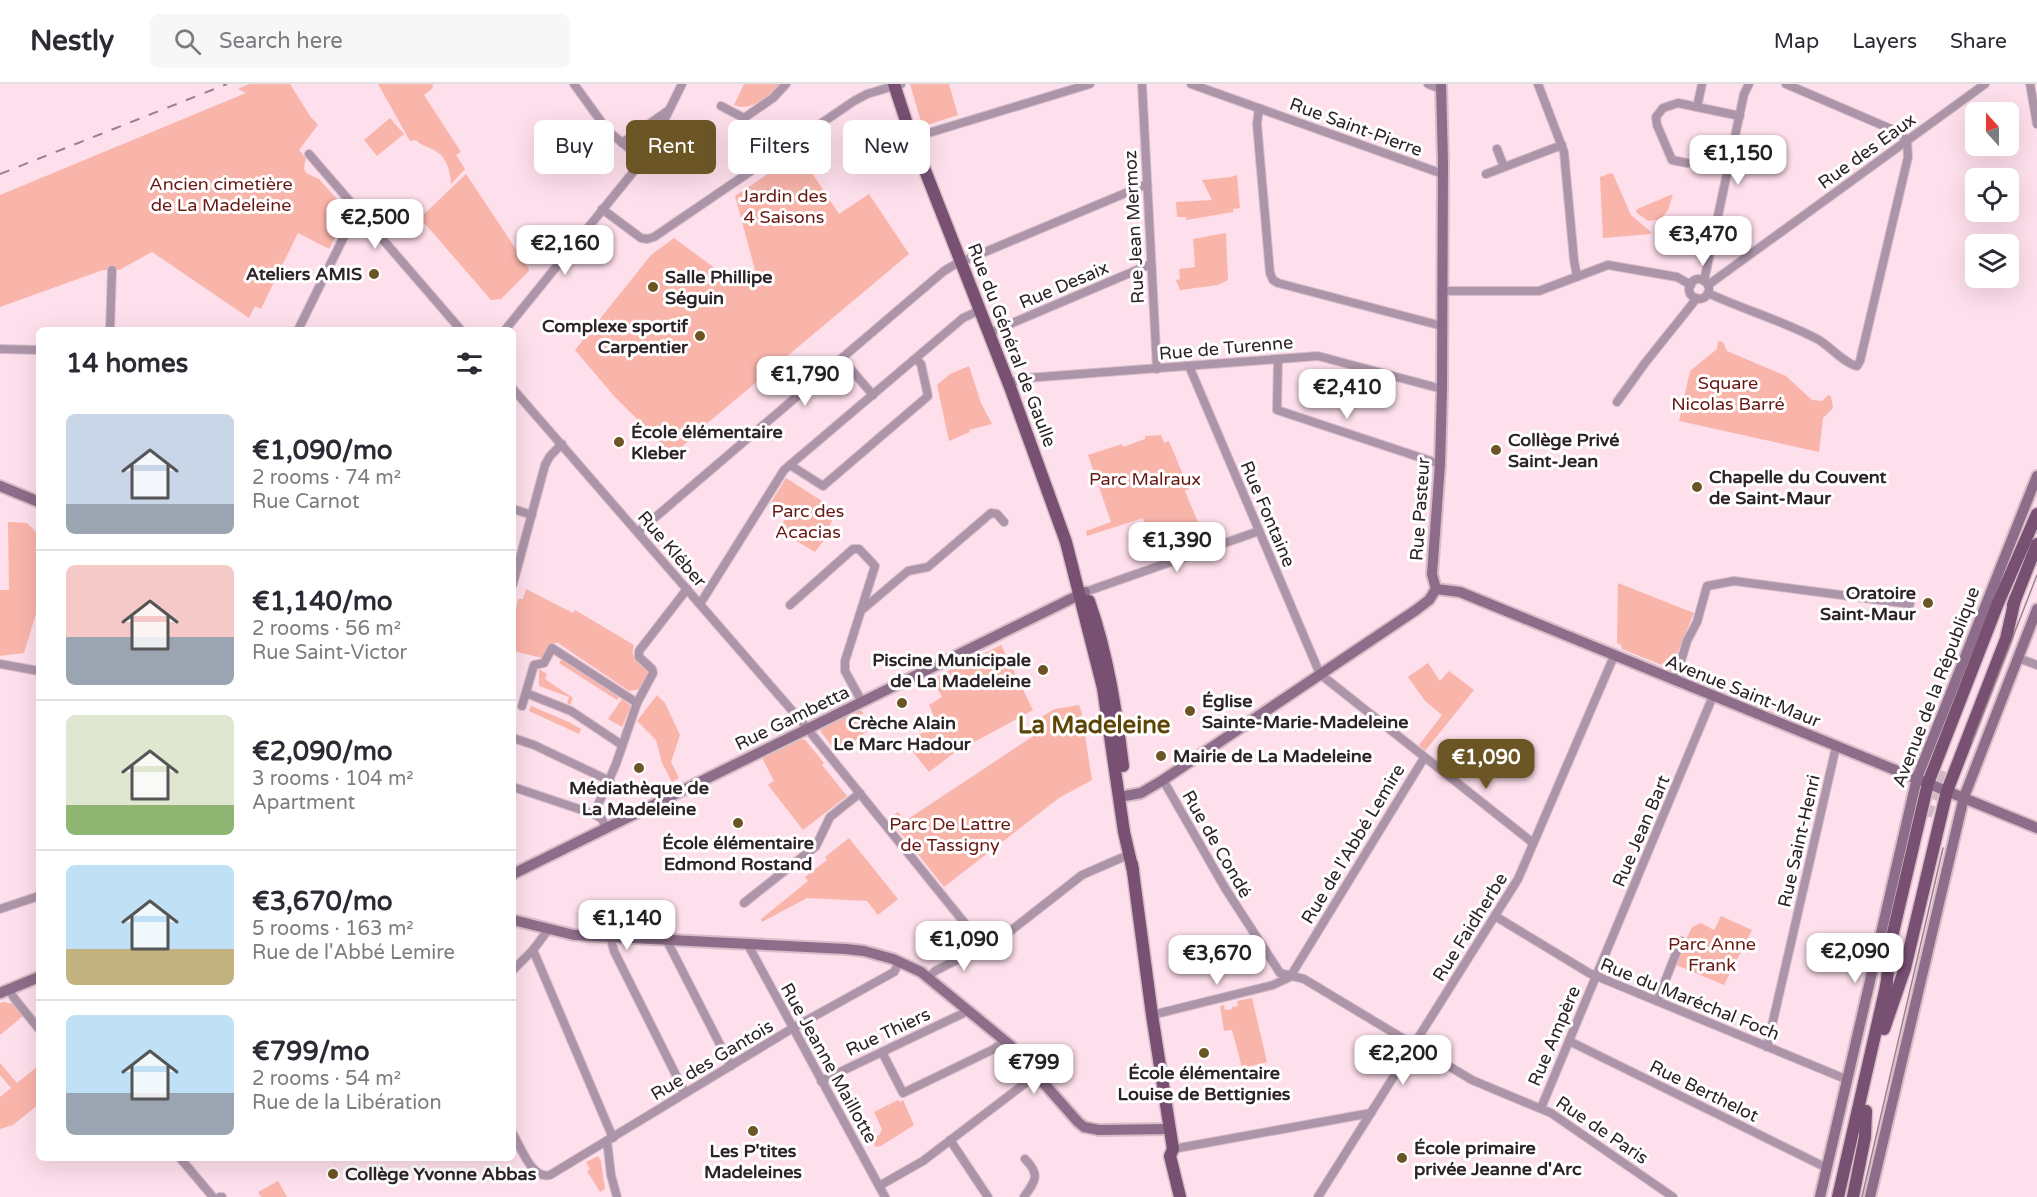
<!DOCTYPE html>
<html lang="en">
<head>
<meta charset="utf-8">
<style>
	:root { --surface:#fff; --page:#f7f7f7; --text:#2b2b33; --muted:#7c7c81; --line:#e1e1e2; --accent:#6b5525 }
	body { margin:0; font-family:"Varela Round",sans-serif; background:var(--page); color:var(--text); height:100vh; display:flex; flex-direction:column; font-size:22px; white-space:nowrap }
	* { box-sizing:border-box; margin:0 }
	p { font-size:20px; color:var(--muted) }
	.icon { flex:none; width:33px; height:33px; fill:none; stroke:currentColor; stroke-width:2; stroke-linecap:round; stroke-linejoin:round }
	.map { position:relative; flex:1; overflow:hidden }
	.side { position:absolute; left:36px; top:243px; width:480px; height:834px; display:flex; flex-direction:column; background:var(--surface); border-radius:9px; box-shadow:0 6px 24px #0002 }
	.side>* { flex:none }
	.banner { position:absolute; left:534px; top:36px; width:570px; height:54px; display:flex; gap:12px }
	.needle { width:39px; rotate:339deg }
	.fabs { position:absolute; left:1965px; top:18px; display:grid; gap:12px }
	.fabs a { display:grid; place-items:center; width:54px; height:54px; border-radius:9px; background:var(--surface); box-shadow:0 6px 24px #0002; font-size:30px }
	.price { position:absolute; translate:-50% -51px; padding:0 14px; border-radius:12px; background:#fff; color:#222; font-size:20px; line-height:39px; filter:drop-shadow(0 2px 3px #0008) }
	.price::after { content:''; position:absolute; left:50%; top:36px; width:18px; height:14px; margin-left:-9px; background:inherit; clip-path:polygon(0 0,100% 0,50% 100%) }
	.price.current { background:var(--accent); color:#fff }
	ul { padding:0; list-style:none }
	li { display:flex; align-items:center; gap:18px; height:150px; padding:0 30px }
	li+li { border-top:2px solid var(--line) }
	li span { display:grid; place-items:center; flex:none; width:168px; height:120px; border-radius:9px; color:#555 }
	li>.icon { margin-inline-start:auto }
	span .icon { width:72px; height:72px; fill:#fffc; stroke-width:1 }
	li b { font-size:26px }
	h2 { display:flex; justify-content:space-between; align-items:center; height:72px; padding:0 30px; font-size:26px }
	.chip { padding:0 21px; border-radius:9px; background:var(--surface); box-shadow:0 6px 24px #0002; font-size:21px; line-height:54px }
	.chip.current { background:var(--accent); color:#fff }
	header { display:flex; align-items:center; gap:36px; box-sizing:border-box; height:84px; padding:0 30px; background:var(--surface); border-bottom:2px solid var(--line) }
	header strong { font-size:28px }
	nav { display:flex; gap:33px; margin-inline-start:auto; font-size:21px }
	.search { width:420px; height:54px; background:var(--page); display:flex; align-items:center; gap:15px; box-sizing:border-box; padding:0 21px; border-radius:9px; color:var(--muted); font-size:22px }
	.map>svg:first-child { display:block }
	.green { fill:#fab5ab }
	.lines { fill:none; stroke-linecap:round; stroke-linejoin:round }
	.primary-tunnel { stroke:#d4b9c5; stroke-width:12; stroke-dasharray:12 6; stroke-linecap:butt }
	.street-casing { stroke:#d8bdc9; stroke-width:10 }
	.secondary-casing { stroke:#d8bdc9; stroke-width:14 }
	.primary-casing { stroke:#d8bdc9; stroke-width:15 }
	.street { stroke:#ac95a8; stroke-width:8 }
	.secondary { stroke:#8d6d89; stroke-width:10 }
	.primary { stroke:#775072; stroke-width:12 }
	.tram { stroke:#97828b; stroke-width:1.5 }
	.rail { stroke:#97828b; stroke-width:2; stroke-dasharray:10 10; stroke-linecap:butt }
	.poi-dot { fill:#6b5525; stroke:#fff; stroke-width:2 }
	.labels { text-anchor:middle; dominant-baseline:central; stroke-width:6; stroke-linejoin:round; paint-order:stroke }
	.street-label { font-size:18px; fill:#2d2227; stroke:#fff }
	.park-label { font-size:18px; fill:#691814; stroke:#fff }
	.poi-label { font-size:18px; font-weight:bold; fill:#2d2227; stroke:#fff; text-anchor:start }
	.district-label { font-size:24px; font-weight:bold; fill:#5d4507; stroke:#fff }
</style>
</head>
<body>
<header>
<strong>Nestly</strong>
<div class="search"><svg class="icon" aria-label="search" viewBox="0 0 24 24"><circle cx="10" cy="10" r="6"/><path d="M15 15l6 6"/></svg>Search here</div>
<nav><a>Map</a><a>Layers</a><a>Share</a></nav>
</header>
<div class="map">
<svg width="2037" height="1113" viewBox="0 0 2037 1113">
	<rect width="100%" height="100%" fill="#fedfec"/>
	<g class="green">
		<polygon points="249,0 290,0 310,32 318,41 299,66 306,74 304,84 306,89 319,95 345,124 347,130 329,165 298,149 261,225 255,222 249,234 152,168 119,186 103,186 0,223 0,111 246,9 238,5"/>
		<path d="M378 0H434L432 2 433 4 424 11 461 68 456 71 465 85 451 100C450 86 447 73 434 66 427 62 421 62 416 56L410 57Z"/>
		<path d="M744 0H780C770 13 750 28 734 21Z"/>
		<polygon points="910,0 949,0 958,31 927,41 921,38"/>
		<polygon points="390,34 404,50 377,72 364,56"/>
		<polygon points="799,69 839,130 869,110 909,170 698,347 670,375 658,368 662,360 614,312 575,266 651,171 674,154 735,199 755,186 735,112"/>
		<polygon points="1611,89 1613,90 1631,131 1651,148 1651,150 1603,154 1600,93"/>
		<polygon points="466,90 529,185 529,187 501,215 491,216 420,134"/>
		<polygon points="1237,91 1240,124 1233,125 1233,128 1186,136 1186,133 1177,133 1176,118 1212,116 1202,96 1231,93"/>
		<polygon points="1673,110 1668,126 1661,135 1648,137 1636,128 1637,125"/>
		<polygon points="1226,149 1228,196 1218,201 1180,206 1176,196 1180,195 1179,185 1195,183 1193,155"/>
		<polygon points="1718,257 1723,258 1727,267 1786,292 1812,316 1822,317 1828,311 1831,312 1833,324 1823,334 1819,368 1679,337 1690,287 1717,265"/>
		<polygon points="969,282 981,319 992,340 969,346 970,348 949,357 937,301 950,290"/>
		<polygon points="1161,351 1164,359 1169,357 1189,405 1185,407 1205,455 1155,472 1143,434 1087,452 1086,447 1111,438 1088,371 1122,360 1123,363 1145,355 1145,352"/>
		<polygon points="786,394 836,426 824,456 815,468 778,446 788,431 770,420"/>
		<polygon points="8,438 27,439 39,451 39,520 24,569 0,572 0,506 9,506"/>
		<polygon points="1618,499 1694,529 1677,570 1674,586 1622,565 1621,561 1617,559"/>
		<path d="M526 505 573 529 575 526 634 561C629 574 641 580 649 588L641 605 629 607 558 559H552L542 574 513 567V536L518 515H523Z"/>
		<polygon points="1001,561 1033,626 954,669 929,688 905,658 938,641 929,621 942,613 932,595"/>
		<polygon points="562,575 619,613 617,616 559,579"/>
		<polygon points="1428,579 1440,597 1449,587 1474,606 1425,667 1419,661 1442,631 1425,617 1408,593"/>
		<polygon points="539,585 547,590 545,595 573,614 570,621 567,619 569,613 539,602"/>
		<polygon points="657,611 665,619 680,651 671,678 679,694 672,698 662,679 656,656 637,637"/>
		<polygon points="622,615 631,622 622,643 608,635"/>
		<polygon points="1079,621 1082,629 1080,641 1085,651 1092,696 1059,714 944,803 893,739 897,736 894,731 898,728 905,737 1038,649 1033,638 1055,625"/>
		<polygon points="531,622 569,638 581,645 579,650 529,627"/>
		<polygon points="860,626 864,629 861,631 863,635 866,634 871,644 838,670 821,648 821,645"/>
		<polygon points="800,655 805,656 824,679 822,681 847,712 803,746 768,701 774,697 762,674"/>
		<polygon points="849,754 898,815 878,831 867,817 807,814 762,838 761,835 808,797 805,793 827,776 825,773"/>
		<polygon points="1721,832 1752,846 1724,901 1674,880 1692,843 1701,839 1714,846"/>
		<polygon points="1252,914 1267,978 1242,984 1232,946 1224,947 1220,922 1224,921 1225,926 1232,925 1232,923 1238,922 1237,917"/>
		<polygon points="3,918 13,920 23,932 0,951 0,919"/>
		<polygon points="0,979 17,999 38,982 39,983 39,1020 13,1041 0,1045 0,1013 11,1004 0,991"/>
		<polygon points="898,1016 900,1018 903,1016 914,1041 881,1062 876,1063 872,1056 880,1050 882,1045 874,1028"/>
		<polygon points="598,1072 601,1077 605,1105 600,1108 587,1087 590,1085 586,1078"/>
		<polygon points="278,1097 287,1113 261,1113 258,1108"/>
	</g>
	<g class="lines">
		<polyline class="primary-tunnel" points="1926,732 1942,682"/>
		<defs>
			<g id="street">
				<polyline points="574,0 608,47 643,76"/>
				<polyline points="1142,0 1157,285"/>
				<polyline points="1191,0 1443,90"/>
				<polyline points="1428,0 1441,5"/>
				<polyline points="1538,0 1564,68 1574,176 1577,193"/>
				<polyline points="2030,0 2037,40"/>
				<polyline points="721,22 744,34 773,14 786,0"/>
				<polyline points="1697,23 1702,0"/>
				<polyline points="1259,24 1257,40 1270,189 1273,196 1278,199 1442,242"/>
				<polyline points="744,34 746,45"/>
				<polyline points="912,54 1090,0"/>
				<polyline points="622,59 669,26"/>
				<polyline points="1497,65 1504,83"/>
				<polyline points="309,70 461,246"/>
				<polyline points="1687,79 1672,76 1657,41 1656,33 1663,24 1678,19 1740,32"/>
				<polyline points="1486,90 1562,61"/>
				<polyline points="602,125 641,154 647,155 654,153 854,17 867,10 901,0"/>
				<circle cx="1699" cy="205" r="10"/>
				<polyline points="1704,197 1744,10 1749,0"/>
				<polyline points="1708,201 1985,0"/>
				<polyline points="1441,207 1539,207 1608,181 1677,193 1691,201"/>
				<path d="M1708 209C1744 226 1784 237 1819 256 1829 262 1847 281 1857 282L1860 277 1908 73 1907 56 1898 48 1786 0"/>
				<polyline points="110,246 112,186"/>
				<polyline points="298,246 357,126"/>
				<polyline points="505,246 647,71 682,0"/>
				<polyline points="989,249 1151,180"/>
				<polyline points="0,265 39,266"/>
				<polyline points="842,275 873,311"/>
				<polyline points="1278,275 1277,326 1440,380"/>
				<polyline points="1189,282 1320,590 1533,759"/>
				<polyline points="1009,299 1027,294 1318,272 1442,305"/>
				<polyline points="513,305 802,638 984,863"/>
				<polyline points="1617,318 1645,279 1697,214"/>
				<polyline points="790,381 823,402 928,312 921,280 916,275"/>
				<polyline points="513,425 532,431"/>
				<polyline points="638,448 944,187 954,181 1147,100"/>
				<polyline points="513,500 545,381 550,372 562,360"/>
				<polyline points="1085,508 1259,447"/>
				<polyline points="700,520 784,386 963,234 980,226"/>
				<polyline points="790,521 853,465 859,465 875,482 845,577 845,587 862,618"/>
				<polyline points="863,525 908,487 928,483 991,429 997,430 1004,438"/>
				<polyline points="2018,574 2037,581"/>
				<polyline points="0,580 39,587"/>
				<polyline points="1675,597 1687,557 1697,538 1707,502 1734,497 1910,520"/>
				<polyline points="526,609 571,627 622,661"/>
				<polyline points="637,619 653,589 652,585 639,573 639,567 687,505"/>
				<polyline points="522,622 534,581 544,579 552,564 637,619 616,680 594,730 602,735 606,744"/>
				<polyline points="513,654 534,661 610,697"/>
				<polyline points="1163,696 1225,804 1280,889 1304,895 1472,996 1551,1029 1673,1113"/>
				<polyline points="513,703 594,730"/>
				<polyline points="744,819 816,762 830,733 860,709"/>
				<polyline points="0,825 39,812"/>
				<polyline points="1495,832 1589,889 1848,996"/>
				<polyline points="610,852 614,867 685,1009"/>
				<polyline points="666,855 731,982"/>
				<polyline points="747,859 885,1113"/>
				<polyline points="533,866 613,1054"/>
				<polyline points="513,886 533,866 548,846"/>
				<polyline points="928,894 935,887 1004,852 1082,791 1128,771"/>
				<polyline points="9,905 14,914 39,945"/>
				<polyline points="1657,917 1681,857"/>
				<polyline points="1152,931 1273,901 1290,893 1424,674"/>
				<polyline points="1569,957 1827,1084"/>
				<polyline points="1767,963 1836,663"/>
				<polyline points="882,968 903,1009 994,965 1004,957"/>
				<polyline points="821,997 968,927"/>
				<polyline points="1541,1024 1713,612"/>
				<path d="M513 1050C521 1063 532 1096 550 1091L793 944 894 888 900 877"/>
				<polyline points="950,1056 988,1113"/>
				<polyline points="607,1057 611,1091 617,1113"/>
				<polyline points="1173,1065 1371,1029"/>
				<polyline points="180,1074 213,1113"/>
				<polyline points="879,1102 923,1077 1036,991"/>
				<polyline points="220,1113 222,1113"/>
				<path d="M1024 1113C1035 1097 1041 1091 1025 1075"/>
				<polyline points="1318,1113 1518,795 1614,572"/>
			</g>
			<g id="secondary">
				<polyline points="0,402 39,418"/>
				<polyline points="1436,505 1460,508 2037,744"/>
				<polyline points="1436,505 1432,490 1440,380 1442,305 1443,78 1441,0"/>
				<polyline points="1119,713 1141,709 1163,696 1416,526 1429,516 1436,505"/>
				<polyline points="513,790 1085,508"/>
				<polyline points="513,836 574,851 846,865 864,867 893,875 921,888 1010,961 1078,1038 1084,1043 1099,1046 1170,1045"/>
				<polyline points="0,909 39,893"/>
				<polyline points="1820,1113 1917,694 2037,392"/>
				<polyline points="1870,1113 1964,713 2037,525"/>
			</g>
			<g id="primary">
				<polyline points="894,0 908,43 1010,303 1066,458 1103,604 1124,748 1133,787"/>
				<path d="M1089 517C1108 571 1116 626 1123 682"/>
				<polyline points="2013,521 2037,460"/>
				<polyline points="1132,780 1152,931 1173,1065 1170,1072 1180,1113"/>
				<polyline points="1886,904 1892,853 1928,699 1998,519 2037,430"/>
				<polyline points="1884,945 1905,884 1947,707 2006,555 2015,515"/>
				<polyline points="1838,1113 1887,898"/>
				<polyline points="1853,1113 1865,1053 1866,1027"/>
			</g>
		</defs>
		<use href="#street" class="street-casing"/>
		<use href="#secondary" class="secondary-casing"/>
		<use href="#primary" class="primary-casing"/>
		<use href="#street" class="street"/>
		<use href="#secondary" class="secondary"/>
		<use href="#primary" class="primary"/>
		<g class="tram">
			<polyline points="1972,658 2037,491"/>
			<polyline points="1862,1113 1943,764"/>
		</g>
		<polyline class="rail" points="0,90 227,0"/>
	</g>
	<g class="poi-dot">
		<circle cx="374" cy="190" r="6"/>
		<circle cx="653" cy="203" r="6"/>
		<circle cx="700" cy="252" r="6"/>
		<circle cx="619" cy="358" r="6"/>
		<circle cx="1496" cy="366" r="6"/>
		<circle cx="1697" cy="403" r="6"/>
		<circle cx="1928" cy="519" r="6"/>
		<circle cx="1043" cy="586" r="6"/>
		<circle cx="902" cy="619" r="6"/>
		<circle cx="1190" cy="627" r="6"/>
		<circle cx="1161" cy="672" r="6"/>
		<circle cx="639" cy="684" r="6"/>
		<circle cx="738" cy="739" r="6"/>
		<circle cx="1204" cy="969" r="6"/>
		<circle cx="753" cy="1047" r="6"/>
		<circle cx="1402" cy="1074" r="6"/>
		<circle cx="333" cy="1090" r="6"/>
	</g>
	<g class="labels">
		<g class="street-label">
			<text transform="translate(1356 43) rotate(20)">Rue Saint-Pierre</text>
			<text transform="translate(1867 67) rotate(-36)">Rue des Eaux</text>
			<text transform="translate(1134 143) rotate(-93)">Rue Jean Mermoz</text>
			<text transform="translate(1064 201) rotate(-23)">Rue Desaix</text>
			<text transform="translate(1012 261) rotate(69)">Rue du Général de Gaulle</text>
			<text transform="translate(1226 264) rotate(-5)">Rue de Turenne</text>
			<text transform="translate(1420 425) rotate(-86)">Rue Pasteur</text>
			<text transform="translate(1268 430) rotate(67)">Rue Fontaine</text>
			<text transform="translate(672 465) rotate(49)">Rue Kléber</text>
			<text transform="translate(1936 603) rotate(-69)">Avenue de la République</text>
			<text transform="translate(1743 607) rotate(22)">Avenue Saint-Maur</text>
			<text transform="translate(792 634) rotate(-26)">Rue Gambetta</text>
			<text transform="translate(1641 747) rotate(-67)">Rue Jean Bart</text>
			<text transform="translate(1799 757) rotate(-77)">Rue Saint-Henri</text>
			<text transform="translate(1217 760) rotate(60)">Rue de Condé</text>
			<text transform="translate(1353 760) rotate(-59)">Rue de l'Abbé Lemire</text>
			<text transform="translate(1470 843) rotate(-58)">Rue Faidherbe</text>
			<text transform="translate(1690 915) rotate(22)">Rue du Maréchal Foch</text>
			<text transform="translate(888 948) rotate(-25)">Rue Thiers</text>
			<text transform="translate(1554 952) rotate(-67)">Rue Ampère</text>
			<text transform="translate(712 976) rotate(-31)">Rue des Gantois</text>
			<text transform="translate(829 979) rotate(61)">Rue Jeanne Maillotte</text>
			<text transform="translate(1704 1007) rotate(26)">Rue Berthelot</text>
			<text transform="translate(1602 1046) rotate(34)">Rue de Paris</text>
		</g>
		<g class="park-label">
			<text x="221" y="100">Ancien cimetière<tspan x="221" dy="21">de La Madeleine</tspan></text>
			<text x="784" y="112">Jardin des<tspan x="784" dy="21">4 Saisons</tspan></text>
			<text x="1728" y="299">Square<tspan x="1728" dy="21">Nicolas Barré</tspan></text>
			<text x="1145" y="395">Parc Malraux</text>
			<text x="808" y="427">Parc des<tspan x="808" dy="21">Acacias</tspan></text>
			<text x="950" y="740">Parc De Lattre<tspan x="950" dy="21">de Tassigny</tspan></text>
			<text x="1712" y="860">Parc Anne<tspan x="1712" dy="21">Frank</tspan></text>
		</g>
		<g class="poi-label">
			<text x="362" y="190" text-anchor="end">Ateliers AMIS</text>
			<text x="665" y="193">Salle Phillipe<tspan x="665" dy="21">Séguin</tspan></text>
			<text x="688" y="242" text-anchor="end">Complexe sportif<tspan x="688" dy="21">Carpentier</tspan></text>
			<text x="631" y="348">École élémentaire<tspan x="631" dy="21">Kleber</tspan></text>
			<text x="1508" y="356">Collège Privé<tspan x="1508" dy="21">Saint-Jean</tspan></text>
			<text x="1709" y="393">Chapelle du Couvent<tspan x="1709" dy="21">de Saint-Maur</tspan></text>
			<text x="1916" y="509" text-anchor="end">Oratoire<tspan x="1916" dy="21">Saint-Maur</tspan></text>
			<text x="1031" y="576" text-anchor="end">Piscine Municipale<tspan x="1031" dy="21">de La Madeleine</tspan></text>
			<text x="1202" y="617">Église<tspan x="1202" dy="21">Sainte-Marie-Madeleine</tspan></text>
			<text x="902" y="639" text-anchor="middle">Crèche Alain<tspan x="902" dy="21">Le Marc Hadour</tspan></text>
			<text x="1173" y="672">Mairie de La Madeleine</text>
			<text x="639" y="704" text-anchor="middle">Médiathèque de<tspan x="639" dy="21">La Madeleine</tspan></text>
			<text x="738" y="759" text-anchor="middle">École élémentaire<tspan x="738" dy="21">Edmond Rostand</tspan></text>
			<text x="1204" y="989" text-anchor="middle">École élémentaire<tspan x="1204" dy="21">Louise de Bettignies</tspan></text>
			<text x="1414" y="1064">École primaire<tspan x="1414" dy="21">privée Jeanne d'Arc</tspan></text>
			<text x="753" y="1067" text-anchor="middle">Les P'tites<tspan x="753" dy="21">Madeleines</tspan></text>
			<text x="345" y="1090">Collège Yvonne Abbas</text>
		</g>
		<g class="district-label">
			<text x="1094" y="641">La Madeleine</text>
		</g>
	</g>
</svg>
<div class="fabs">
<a><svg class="needle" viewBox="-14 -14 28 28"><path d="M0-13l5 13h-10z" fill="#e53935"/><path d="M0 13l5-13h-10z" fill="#7c7c81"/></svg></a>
<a><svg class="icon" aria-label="locate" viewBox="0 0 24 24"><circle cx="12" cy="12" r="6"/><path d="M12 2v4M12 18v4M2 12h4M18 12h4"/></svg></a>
<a><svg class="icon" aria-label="layers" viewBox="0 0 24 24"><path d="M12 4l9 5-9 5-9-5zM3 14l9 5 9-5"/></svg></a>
</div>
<b class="price" style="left:1738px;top:102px">€1,150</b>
<b class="price" style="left:375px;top:166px">€2,500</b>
<b class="price" style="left:1703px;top:183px">€3,470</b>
<b class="price" style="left:565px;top:192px">€2,160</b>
<b class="price" style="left:805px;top:323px">€1,790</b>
<b class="price" style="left:1347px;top:336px">€2,410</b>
<b class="price" style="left:1177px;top:489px">€1,390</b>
<b class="price current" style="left:1486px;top:706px">€1,090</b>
<b class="price" style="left:627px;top:867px">€1,140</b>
<b class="price" style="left:964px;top:888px">€1,090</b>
<b class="price" style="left:1855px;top:900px">€2,090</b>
<b class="price" style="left:1217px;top:902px">€3,670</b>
<b class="price" style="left:1403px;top:1002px">€2,200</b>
<b class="price" style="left:1034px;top:1011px">€799</b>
<div class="banner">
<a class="chip">Buy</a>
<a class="chip current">Rent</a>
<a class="chip">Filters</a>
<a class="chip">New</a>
</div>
<section class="side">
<h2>14 homes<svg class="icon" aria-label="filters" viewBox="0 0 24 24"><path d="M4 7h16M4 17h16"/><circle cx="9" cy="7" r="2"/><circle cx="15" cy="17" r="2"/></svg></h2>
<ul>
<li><span style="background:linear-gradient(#c9d6e8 75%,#9aa5b1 0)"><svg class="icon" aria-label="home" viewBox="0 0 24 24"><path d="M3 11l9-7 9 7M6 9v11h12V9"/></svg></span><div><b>€1,090/mo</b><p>2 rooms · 74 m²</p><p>Rue Carnot</p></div></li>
<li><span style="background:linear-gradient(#f6c9c9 60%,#9aa5b1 0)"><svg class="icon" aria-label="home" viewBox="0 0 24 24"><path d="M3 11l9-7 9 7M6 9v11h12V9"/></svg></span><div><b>€1,140/mo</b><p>2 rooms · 56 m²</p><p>Rue Saint-Victor</p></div></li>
<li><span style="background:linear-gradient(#dfe7d0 75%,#8fb573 0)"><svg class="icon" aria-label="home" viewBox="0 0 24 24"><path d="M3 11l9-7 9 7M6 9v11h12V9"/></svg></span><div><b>€2,090/mo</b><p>3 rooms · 104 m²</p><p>Apartment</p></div></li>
<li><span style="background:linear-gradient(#bfe0f5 70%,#c2b280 0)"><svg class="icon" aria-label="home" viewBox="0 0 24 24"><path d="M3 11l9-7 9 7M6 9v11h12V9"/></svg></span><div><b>€3,670/mo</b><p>5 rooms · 163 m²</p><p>Rue de l'Abbé Lemire</p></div></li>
<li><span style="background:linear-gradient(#bfe0f5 65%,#9aa5b1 0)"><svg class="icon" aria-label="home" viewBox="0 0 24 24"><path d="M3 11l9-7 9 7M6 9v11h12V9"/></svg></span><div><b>€799/mo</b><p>2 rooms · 54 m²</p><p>Rue de la Libération</p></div></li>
</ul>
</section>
</div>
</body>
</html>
